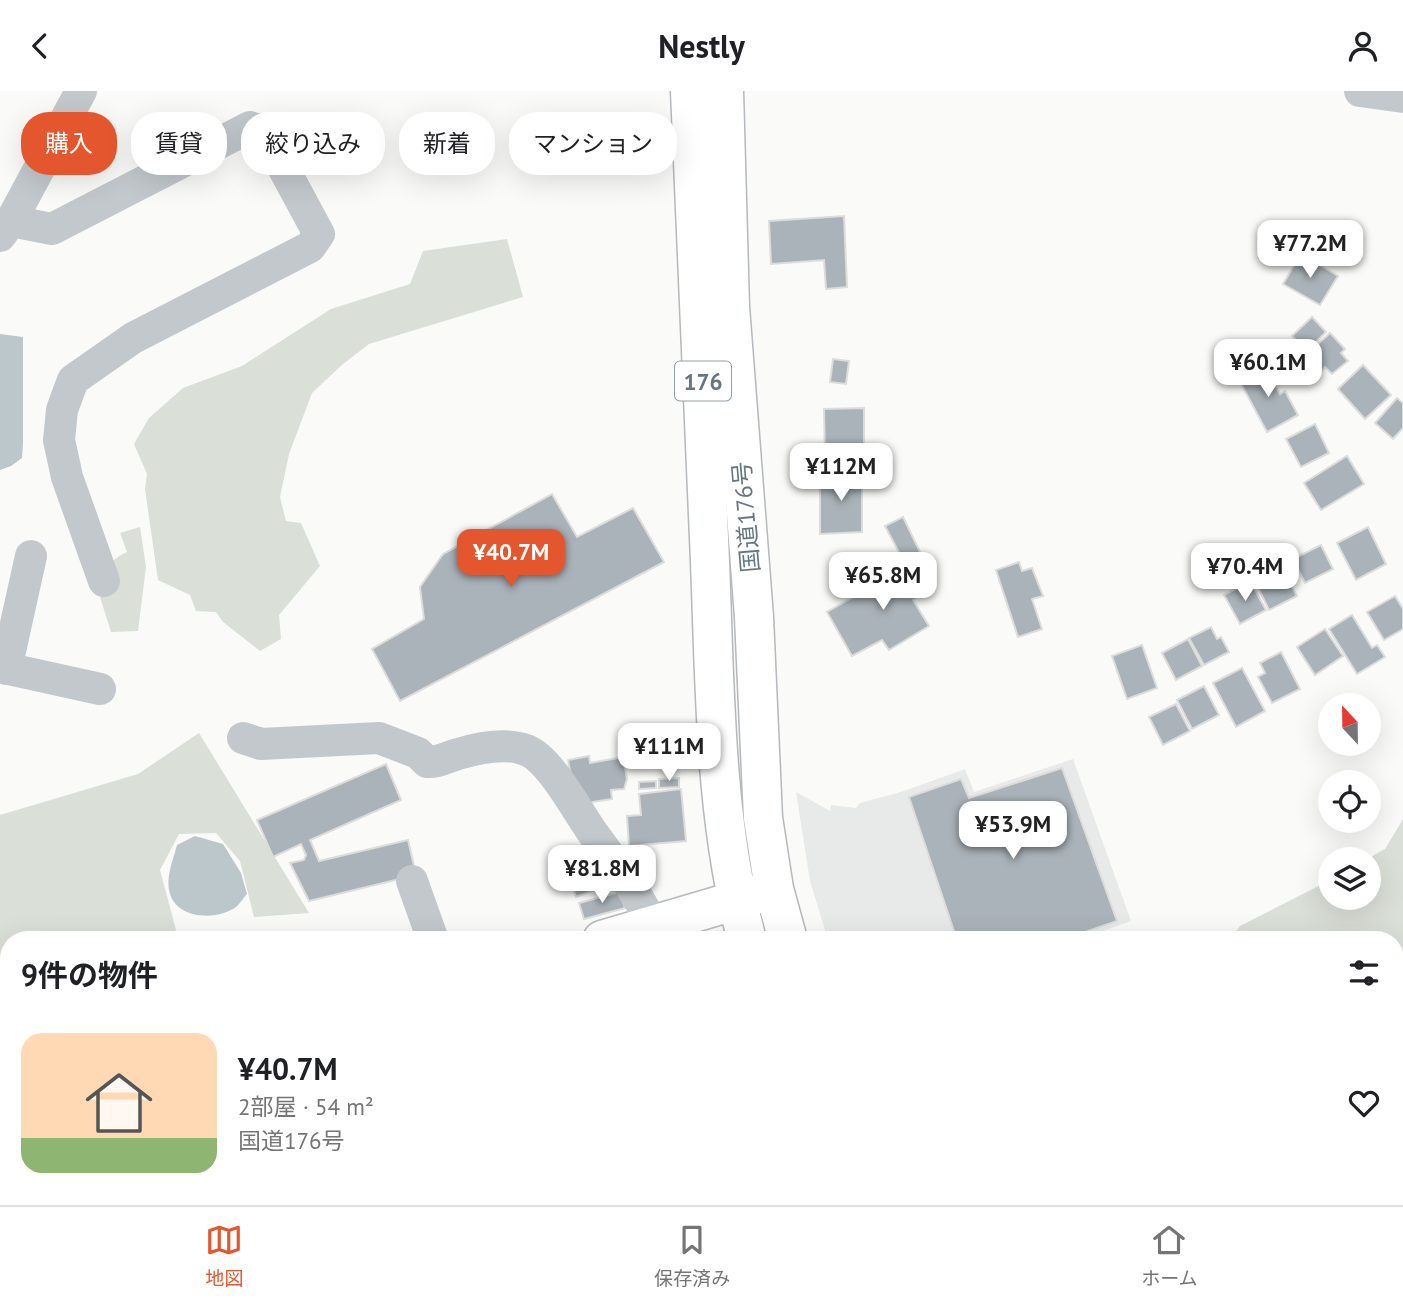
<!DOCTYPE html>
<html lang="ja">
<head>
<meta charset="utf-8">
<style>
	:root { --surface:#fff; --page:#f2f2f2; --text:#202124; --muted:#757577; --line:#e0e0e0; --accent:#e4572e }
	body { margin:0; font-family:"PT Sans","Noto Sans JP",sans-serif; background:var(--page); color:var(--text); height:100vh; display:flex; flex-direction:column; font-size:26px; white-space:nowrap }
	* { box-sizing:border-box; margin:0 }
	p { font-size:23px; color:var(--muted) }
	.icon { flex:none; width:38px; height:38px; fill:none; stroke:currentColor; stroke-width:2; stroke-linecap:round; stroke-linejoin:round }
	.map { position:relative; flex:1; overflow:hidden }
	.side { position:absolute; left:0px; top:840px; width:1404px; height:275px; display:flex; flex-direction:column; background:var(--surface); border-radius:28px 28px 0 0; box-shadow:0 7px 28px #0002 }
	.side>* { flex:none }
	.hud { position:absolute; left:21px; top:21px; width:700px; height:63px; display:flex; gap:14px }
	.needle { width:46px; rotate:338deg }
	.tools { position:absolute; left:1318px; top:602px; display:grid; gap:14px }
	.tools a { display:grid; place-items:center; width:63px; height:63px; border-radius:50%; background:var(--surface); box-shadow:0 7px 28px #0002; font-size:35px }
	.price { position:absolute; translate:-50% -60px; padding:0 16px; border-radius:14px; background:#fff; color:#222; font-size:23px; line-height:46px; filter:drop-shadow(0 2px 4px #0008) }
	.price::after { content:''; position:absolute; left:50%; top:42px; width:21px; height:16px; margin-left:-10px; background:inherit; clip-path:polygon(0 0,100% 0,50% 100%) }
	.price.current { background:var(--accent); color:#fff }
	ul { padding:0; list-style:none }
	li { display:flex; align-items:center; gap:21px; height:175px; padding:0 21px }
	li span { display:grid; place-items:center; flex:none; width:196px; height:140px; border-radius:21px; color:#555 }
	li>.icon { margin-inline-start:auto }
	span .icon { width:84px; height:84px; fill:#fffc; stroke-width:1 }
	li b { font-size:30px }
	h2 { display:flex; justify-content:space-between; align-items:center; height:84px; padding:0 21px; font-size:30px }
	.chip { padding:0 24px; border-radius:28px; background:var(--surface); box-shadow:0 7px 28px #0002; font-size:24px; line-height:63px }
	.chip.current { background:var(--accent); color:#fff }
	header { display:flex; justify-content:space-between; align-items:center; height:91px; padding:0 21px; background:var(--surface); font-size:32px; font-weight:800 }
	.dock { display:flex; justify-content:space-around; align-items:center; height:98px; border-top:2px solid var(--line); background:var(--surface); font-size:19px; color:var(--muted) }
	.dock a { display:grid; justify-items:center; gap:4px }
	.dock .current { color:var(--accent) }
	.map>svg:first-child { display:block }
	.built { fill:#e8e9e9 }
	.green { fill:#dadfd7 }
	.water { fill:#bbc7cb }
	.building { fill:#aab3b9; stroke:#dcdcda; stroke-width:2 }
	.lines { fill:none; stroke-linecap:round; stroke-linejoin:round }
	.major-casing { stroke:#b5babe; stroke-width:41 }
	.highway-casing { stroke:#b4b9bd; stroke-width:41 }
	.minor { stroke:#c3c8cc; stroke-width:32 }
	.major { stroke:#fff; stroke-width:38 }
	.highway { stroke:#fff; stroke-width:38 }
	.labels { text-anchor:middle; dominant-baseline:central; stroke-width:7; stroke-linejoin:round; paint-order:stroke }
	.shield { fill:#fff; stroke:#939fa8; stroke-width:2 }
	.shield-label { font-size:23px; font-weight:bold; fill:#657683 }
	.street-label { font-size:24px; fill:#657683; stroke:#fff }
</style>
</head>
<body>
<header><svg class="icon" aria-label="back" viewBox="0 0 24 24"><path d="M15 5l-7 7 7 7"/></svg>Nestly<svg class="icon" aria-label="person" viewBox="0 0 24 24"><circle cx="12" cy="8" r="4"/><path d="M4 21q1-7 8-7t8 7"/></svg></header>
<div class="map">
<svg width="1403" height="1114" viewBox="0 0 1403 1114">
	<rect width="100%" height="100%" fill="#fafaf8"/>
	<polygon class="built" points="1073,668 1131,830 1078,849 828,849 810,790 796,701 830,720 831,714 856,717 860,712 904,700 965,678 974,701"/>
	<g class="green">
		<polygon points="507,148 523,206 369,253 343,273 312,302 289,363 280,406 286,430 301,432 320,475 279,524 281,548 260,560 223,531 216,521 196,520 190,504 158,489 145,398 147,383 134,353 149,327 183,297 242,275 331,218 410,193 423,160"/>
		<path d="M140 436 146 476 138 540 111 541 100 506 108 502C108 479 104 472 127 461L120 442Z"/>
		<polygon points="199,642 309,822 254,826 240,770 216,742 179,743 160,779 176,839 169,849 9,849 9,1106 71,1106 66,1114 0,1114 0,724 138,683"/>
		<polygon points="1403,728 1403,1114 1323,1114 1322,1111 1303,1106 1395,1106 1395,849 1230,849 1240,835 1330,789 1330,807 1368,807 1367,768 1385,758"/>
		<polygon points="1138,1106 1231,1106 1189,1114 1140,1114"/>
	</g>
	<g class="water">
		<polygon points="0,243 23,246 23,352 22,367 11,375 0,379"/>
		<path d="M195 745 223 753 241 782 247 803C243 807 240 813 236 816 216 830 178 828 170 803 165 787 173 770 177 754Z"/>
	</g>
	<g class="building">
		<polygon points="844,125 847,196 826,198 824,169 771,173 769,130"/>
		<polygon points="1301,163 1338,185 1320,214 1283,193"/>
		<polygon points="1312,226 1326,241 1307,260 1292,245"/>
		<polygon points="1330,242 1345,258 1341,262 1348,270 1332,283 1325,276 1320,281 1305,265"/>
		<polygon points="833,268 849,270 846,293 830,291"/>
		<polygon points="1363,274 1391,304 1365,328 1338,298"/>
		<polygon points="1264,275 1280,303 1285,300 1298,324 1267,341 1239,289"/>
		<polygon points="1397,307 1403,312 1403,337 1393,348 1375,332"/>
		<polygon points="864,317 864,369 825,369 824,318"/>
		<polygon points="1315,333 1329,362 1301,376 1286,348"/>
		<polygon points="1347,365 1364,393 1321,419 1304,392"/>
		<polygon points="862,382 862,441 820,443 820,383"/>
		<polygon points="552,403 577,446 633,417 664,471 400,610 372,558 424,528 420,496 443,463"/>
		<polygon points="903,426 921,463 904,471 885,435"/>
		<polygon points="1368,436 1386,473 1356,489 1337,452"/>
		<polygon points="1321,454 1333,478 1305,492 1293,468"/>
		<polygon points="1277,466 1297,505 1269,519 1250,480"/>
		<polygon points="915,471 930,499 913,509 929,535 889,559 882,549 852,565 827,521"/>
		<polygon points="1019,471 1022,480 1032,477 1043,505 1032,508 1042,538 1018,546 996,479"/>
		<polygon points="1250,490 1266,519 1240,533 1224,504"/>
		<polygon points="1395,505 1403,518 1403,538 1384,549 1367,521"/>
		<polygon points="1352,524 1372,557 1377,554 1385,566 1357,583 1329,538"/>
		<polygon points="1211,536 1217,548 1221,546 1229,561 1204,574 1189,547"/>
		<polygon points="1325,538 1343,565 1315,584 1297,556"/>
		<polygon points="1188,548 1202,575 1176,589 1162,562"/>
		<polygon points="1142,554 1157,597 1127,608 1112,565"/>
		<polygon points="1281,561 1300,598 1272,612 1258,586 1265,582 1260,572"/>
		<polygon points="1242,577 1265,620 1236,636 1213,592"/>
		<polygon points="1204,595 1219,624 1192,638 1177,609"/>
		<polygon points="1176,613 1190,640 1163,654 1149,626"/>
		<polygon points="589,665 590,672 623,666 627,688 624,698 611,699 612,708 586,712 573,696 568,669"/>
		<polygon points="386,673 401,709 310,749 319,770 408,749 416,784 309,810 290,772 304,769 306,764 301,753 273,766 257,729"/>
		<polygon points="1062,677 1117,830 1062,849 957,849 909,706 961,688 969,707"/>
		<polygon points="679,687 679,696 659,697 659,688"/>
		<polygon points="656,690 656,697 639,698 639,691"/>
		<polygon points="681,698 686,750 629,755 627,725 641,724 639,703"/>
		<polygon points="597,767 606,795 576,806 567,777"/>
		<polygon points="620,801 625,817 584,828 579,812"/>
	</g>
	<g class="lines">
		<defs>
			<g id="major">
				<polyline points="602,849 768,800"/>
				<polyline points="0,1053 9,1048"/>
			</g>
			<g id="highway">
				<path d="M690 0C697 157 704 314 710 471 715 596 714 727 747 849"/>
				<polyline points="724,0 730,216 754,526 763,727 774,798 788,849"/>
				<polyline points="865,1106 871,1114"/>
				<polyline points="904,1106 911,1114"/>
			</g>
		</defs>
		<use href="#major" class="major-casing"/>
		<use href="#highway" class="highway-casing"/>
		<g class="minor">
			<polyline points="1360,0 1403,6"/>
			<polyline points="11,130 52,138 250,36 264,41 319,143 310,156 133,247 73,289 62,319 59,349 67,386 104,490"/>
			<polyline points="0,145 11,130 81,0"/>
			<polyline points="0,576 100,598"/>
			<polyline points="6,578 31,465"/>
			<path d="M243 647 261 653 379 647 418 662 427 671C438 672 447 666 458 663 478 657 505 651 526 659 551 668 579 724 595 745 620 779 643 810 660 849"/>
			<polyline points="412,790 433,849"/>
			<polyline points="789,1106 792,1114"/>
			<polyline points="393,1114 395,1106"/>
		</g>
		<use href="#major" class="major"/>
		<use href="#highway" class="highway"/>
	</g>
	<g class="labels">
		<rect class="shield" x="675" y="270.5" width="56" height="39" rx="5"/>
		<g class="shield-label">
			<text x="703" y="290">176</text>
		</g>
		<g class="street-label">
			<text transform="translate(746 426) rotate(-95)">国道176号</text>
		</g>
	</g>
</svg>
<div class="tools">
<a><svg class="needle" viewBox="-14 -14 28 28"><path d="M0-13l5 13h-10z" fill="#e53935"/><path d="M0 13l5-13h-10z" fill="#757577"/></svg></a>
<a><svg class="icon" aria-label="locate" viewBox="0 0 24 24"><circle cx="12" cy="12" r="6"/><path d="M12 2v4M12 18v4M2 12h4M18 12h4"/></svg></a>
<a><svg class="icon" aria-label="layers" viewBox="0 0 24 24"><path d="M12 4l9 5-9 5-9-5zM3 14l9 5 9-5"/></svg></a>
</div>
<b class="price" style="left:1310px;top:189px">¥77.2M</b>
<b class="price" style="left:1268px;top:308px">¥60.1M</b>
<b class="price" style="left:841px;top:412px">¥112M</b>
<b class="price current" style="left:511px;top:498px">¥40.7M</b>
<b class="price" style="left:1245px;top:512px">¥70.4M</b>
<b class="price" style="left:883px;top:521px">¥65.8M</b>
<b class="price" style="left:669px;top:692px">¥111M</b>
<b class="price" style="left:1013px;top:770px">¥53.9M</b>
<b class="price" style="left:602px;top:814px">¥81.8M</b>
<div class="hud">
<a class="chip current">購入</a>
<a class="chip">賃貸</a>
<a class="chip">絞り込み</a>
<a class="chip">新着</a>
<a class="chip">マンション</a>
</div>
<section class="side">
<h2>9件の物件<svg class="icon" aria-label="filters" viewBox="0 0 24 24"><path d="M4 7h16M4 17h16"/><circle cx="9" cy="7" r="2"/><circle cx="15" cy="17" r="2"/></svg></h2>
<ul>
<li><span style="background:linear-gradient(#ffd9b3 75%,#8fb573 0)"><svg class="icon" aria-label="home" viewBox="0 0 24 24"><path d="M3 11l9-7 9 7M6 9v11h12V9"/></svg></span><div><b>¥40.7M</b><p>2部屋 · 54 m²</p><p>国道176号</p></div><svg class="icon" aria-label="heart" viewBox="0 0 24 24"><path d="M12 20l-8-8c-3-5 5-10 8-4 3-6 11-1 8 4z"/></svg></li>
</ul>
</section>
</div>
<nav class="dock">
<a class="current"><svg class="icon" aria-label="map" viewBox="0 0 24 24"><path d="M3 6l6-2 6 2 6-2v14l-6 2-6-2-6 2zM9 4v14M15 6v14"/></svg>地図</a>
<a><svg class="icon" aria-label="saved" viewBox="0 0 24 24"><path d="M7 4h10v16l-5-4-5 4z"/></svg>保存済み</a>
<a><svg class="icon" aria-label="home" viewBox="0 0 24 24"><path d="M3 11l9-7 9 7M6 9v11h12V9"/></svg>ホーム</a>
</nav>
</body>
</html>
